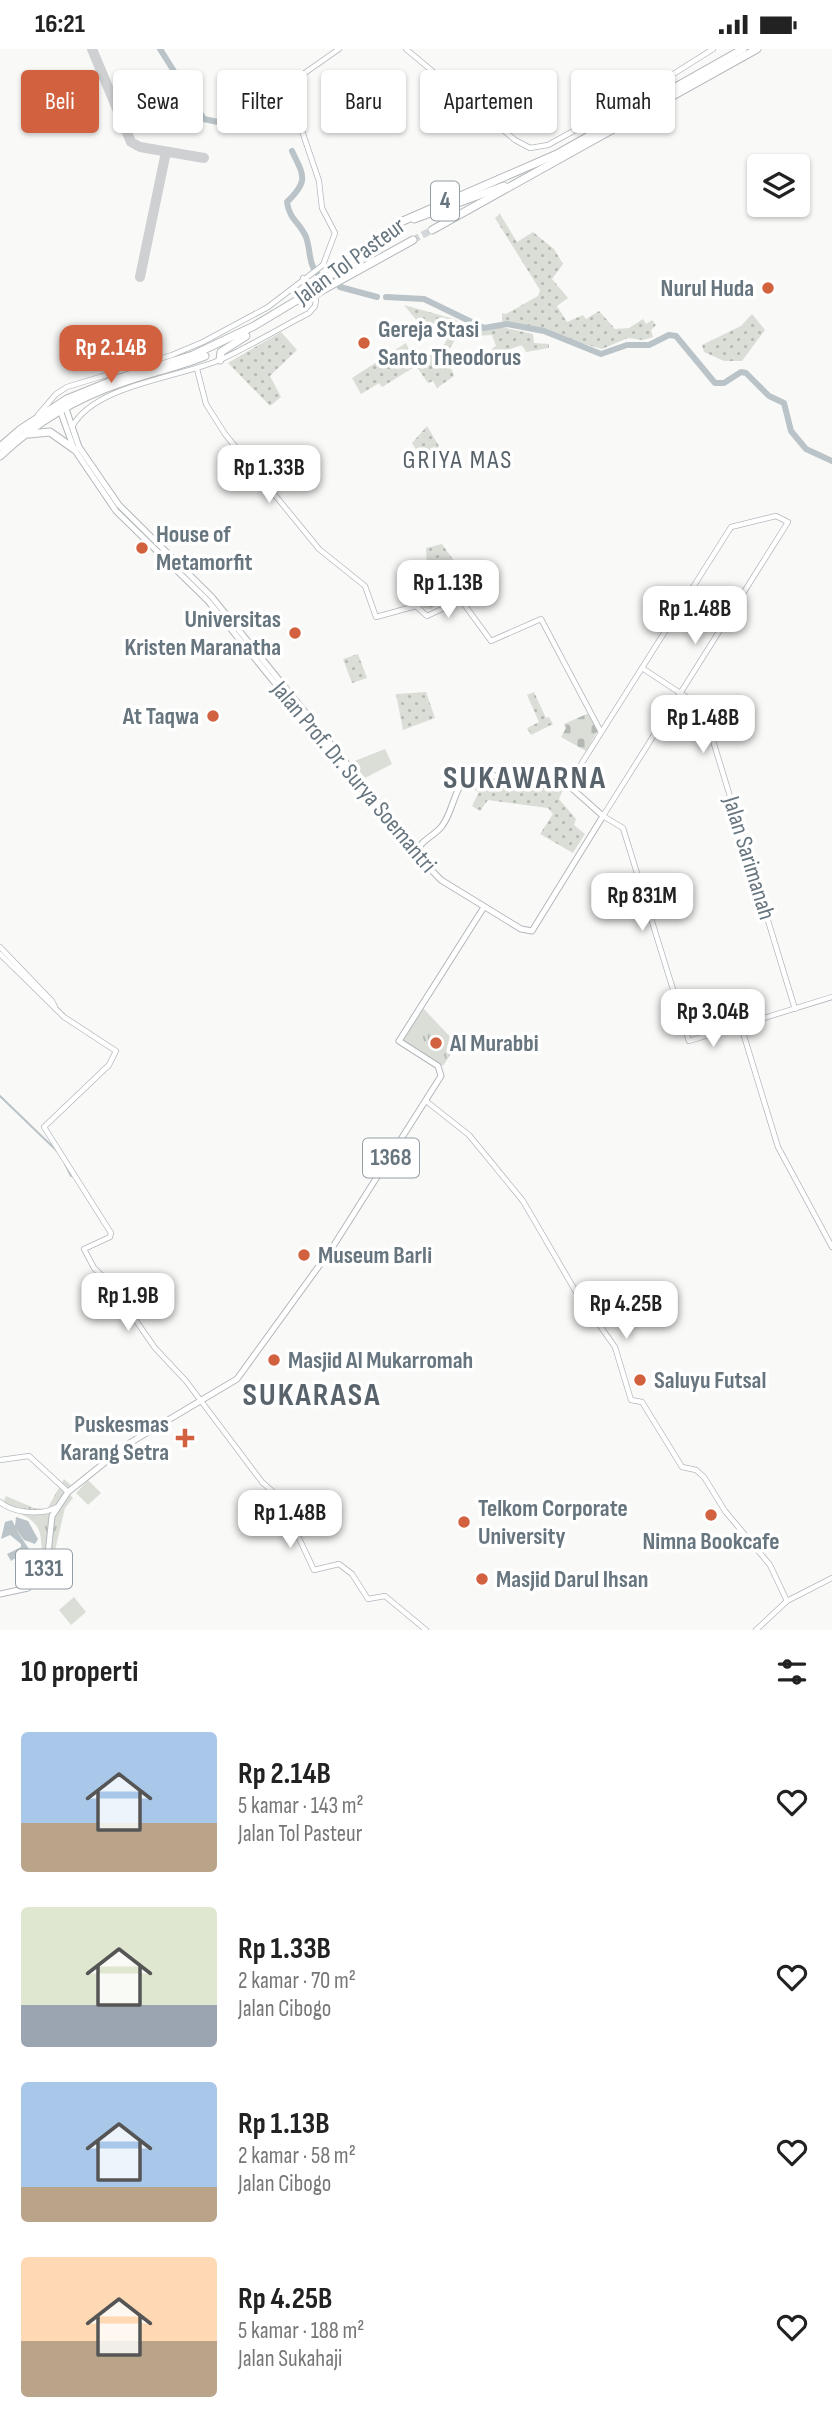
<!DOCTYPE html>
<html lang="id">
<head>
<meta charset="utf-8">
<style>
	:root { --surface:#fff; --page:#f6f6f6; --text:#222; --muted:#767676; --accent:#d2623f }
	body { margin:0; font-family:"Sofia Sans Condensed",sans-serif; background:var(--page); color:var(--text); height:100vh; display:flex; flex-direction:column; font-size:26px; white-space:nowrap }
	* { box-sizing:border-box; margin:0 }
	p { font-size:23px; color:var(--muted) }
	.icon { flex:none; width:38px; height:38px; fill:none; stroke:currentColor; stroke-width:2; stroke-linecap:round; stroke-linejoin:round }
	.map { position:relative; height:1581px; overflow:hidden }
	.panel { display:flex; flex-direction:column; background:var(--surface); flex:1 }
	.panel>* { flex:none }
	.top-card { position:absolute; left:21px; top:21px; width:791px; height:63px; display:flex; gap:14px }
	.fabs { position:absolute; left:747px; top:105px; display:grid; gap:14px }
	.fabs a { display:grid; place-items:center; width:63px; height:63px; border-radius:7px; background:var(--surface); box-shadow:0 2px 5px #0004; font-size:35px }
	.price { position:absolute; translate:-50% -60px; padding:0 16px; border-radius:14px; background:#fff; color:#222; font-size:23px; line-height:46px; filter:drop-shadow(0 2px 4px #0008) }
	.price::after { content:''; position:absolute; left:50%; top:42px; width:21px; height:16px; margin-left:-10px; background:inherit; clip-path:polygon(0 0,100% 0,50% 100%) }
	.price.on { background:var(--accent); color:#fff }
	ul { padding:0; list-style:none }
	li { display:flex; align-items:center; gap:21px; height:175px; padding:0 21px }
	li span { display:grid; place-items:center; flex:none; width:196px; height:140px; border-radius:7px; color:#555 }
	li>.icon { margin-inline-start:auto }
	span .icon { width:84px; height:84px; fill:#fffc; stroke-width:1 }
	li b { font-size:30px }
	h2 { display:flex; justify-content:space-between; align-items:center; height:84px; padding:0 21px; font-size:30px }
	.tag { padding:0 24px; border-radius:7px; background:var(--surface); box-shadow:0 2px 5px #0004; font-size:24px; line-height:63px }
	.tag.on { background:var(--accent); color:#fff }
	.status { display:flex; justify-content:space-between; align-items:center; height:49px; padding:0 35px; background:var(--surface); direction:ltr }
	.status svg { height:19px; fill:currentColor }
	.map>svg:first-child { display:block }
	.grass { fill:url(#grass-dots) }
	.cemetery { fill:url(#cemetery-stones) }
	.park { fill:url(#park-tufts) }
	.garden { fill:#daded7 }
	.water { fill:#bac4c8 }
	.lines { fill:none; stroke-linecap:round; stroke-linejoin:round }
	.stream { stroke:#bac4c8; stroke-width:2 }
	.river { stroke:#bac4c8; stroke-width:6 }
	.taxiway { stroke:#ced0d2; stroke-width:10 }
	.secondary-tunnel { stroke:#d4d8da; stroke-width:4.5; stroke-dasharray:4.5 2; stroke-linecap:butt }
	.highway-tunnel { stroke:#d4d8da; stroke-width:7; stroke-dasharray:7 3.5; stroke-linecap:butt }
	.secondary-casing { stroke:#b4b9bd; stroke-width:6 }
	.primary-casing { stroke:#b3b8bb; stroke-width:7 }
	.highway-casing { stroke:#b5b9bc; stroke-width:9 }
	.secondary { stroke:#fff; stroke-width:4.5 }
	.primary { stroke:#fff; stroke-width:5 }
	.highway { stroke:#fff; stroke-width:7 }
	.poi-dot { fill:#d2623f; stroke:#fff; stroke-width:2.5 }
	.labels { text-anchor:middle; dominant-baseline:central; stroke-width:7; stroke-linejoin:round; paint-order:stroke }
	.shield { fill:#fff; stroke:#959ea5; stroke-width:2 }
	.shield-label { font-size:23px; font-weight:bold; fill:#67757f }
	.street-label { font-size:24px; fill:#67757f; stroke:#fff }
	.poi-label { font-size:24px; font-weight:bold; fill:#67757f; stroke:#fff; text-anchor:start }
	.neighbourhood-label { font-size:26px; letter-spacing:2px; fill:#59636b; stroke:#fff }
	.district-label { font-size:32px; font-weight:bold; letter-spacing:2px; fill:#59636b; stroke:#fff }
</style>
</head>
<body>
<div class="status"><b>16:21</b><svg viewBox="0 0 49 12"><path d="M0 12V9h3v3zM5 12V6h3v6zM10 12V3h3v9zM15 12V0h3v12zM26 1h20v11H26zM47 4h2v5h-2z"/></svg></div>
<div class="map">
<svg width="832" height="1581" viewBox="0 0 832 1581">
	<defs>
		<pattern id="grass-dots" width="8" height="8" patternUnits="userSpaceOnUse" patternTransform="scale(1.75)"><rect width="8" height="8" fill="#daded7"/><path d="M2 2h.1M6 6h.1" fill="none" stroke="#b5b9b4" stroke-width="1.8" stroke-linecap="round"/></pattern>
		<pattern id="cemetery-stones" width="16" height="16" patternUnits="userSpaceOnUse" patternTransform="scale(1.75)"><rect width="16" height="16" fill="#daded7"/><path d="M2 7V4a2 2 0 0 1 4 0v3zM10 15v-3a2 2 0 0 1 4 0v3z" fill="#b5b9b4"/></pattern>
		<pattern id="park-tufts" width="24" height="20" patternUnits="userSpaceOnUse" patternTransform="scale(1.75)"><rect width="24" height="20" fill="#daded7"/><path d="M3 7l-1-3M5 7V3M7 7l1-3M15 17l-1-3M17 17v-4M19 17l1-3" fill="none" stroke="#b5b9b4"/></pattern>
	</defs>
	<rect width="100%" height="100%" fill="#f9f9f8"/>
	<g class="grass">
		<polygon points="500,165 517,193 533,183 554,200 563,215 552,230 568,249 557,257 567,273 583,266 586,270 599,262 615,280 629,279 643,270 646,275 652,271 656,276 651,281 653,288 643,291 628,289 602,300 502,272 502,264 506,265 538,247 540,241 495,169"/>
		<polygon points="404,256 454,270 464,277 446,305 454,327 437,339 433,332 428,334 416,317 382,338 379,334 361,345 352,329 406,294 414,311 440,303 452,282 445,278 423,279"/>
		<polygon points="752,265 765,281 742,312 724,312 704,303 702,296 741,277"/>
		<polygon points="501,278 533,285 534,294 549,295 549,299 526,303 522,296 507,301 510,311 498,317 486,305 496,297 492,286 475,287 472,279 483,281"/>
		<polygon points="281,283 297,301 270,327 281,348 270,357 228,314"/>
		<polygon points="427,377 439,397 434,406 424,413 412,394"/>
		<polygon points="442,495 457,516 447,525 460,544 431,560 423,559 418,523 427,519 426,499"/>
		<polygon points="358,605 367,629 352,634 343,610"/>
		<polygon points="426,643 435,669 403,681 396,645"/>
		<polygon points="534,643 546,669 549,668 553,675 531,686 527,679 539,673 527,646"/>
		<polygon points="480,728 564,738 559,750 576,770 574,776 585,785 573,804 540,785 553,765 548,759 488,751 480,762 472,757 479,743 467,737 469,730"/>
	</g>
	<polygon class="cemetery" points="589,664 598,681 586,702 561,688 566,679 564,675"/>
	<g class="park">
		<polygon points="423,959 457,995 443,1017 402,991"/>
		<path d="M64 1430 73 1438 68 1443 73 1449 65 1459 50 1523 41 1520C43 1477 42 1471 1 1458L6 1447 34 1459 47 1460Z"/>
	</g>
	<g class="garden">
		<polygon points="385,700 392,715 365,729 352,713"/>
		<polygon points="88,1431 101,1444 88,1456 76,1444"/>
		<polygon points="74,1548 86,1563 71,1576 59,1561"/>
	</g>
	<polygon class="water" points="16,1468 28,1472 38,1490 35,1495 24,1491 15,1479 29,1500 11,1512 7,1505 21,1498 21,1495 10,1486 1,1490 5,1473 12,1471 15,1477"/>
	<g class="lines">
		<g class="stream">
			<polyline points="0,1047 57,1102"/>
			<polyline points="65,1115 71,1127"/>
		</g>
		<g class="river">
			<polyline points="160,0 204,70 227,75"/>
			<path d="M292 102C304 127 309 132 287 153 289 170 300 174 306 188 311 201 308 217 319 226"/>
			<polyline points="340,238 377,248"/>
			<polyline points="386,248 424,250 484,279 507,275 544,282 601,305 627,296 649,296 669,286 676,287 715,334 724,334 741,323 746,324 769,347 784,354 791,382 806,400 832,412"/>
		</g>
		<g class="taxiway">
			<polyline points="92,0 131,93 140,98 204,109"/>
			<polyline points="140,228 166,103"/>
		</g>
		<polyline class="secondary-tunnel" points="307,238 313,252"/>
		<polyline class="highway-tunnel" points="413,191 432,181"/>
		<defs>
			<g id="secondary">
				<polyline points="406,0 515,91 530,99 548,96 648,41 713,0"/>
				<polyline points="303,229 309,237"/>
				<polyline points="197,320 206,355 225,385 319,500 365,537 376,568 416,557 427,567 461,551 491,592 541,570 601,683"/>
				<polyline points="38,366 56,345 67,338 172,306 203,293 268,258 323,216 335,184 322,159 319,132 301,79 294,37 299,28 339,0"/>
				<path d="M72 378C95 335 180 329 222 310 252 296 280 279 309 264L315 257 316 251"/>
				<polyline points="692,539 730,564"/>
				<polyline points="642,619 703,659 795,960"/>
				<polyline points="568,736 731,478 776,467 788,473 603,767 623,779 689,992 832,948"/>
				<polyline points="0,898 52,952 55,958"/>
				<polyline points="0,905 64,968 116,1002 109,1016 44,1078 111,1184 110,1188 84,1200 94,1219 109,1233 155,1299 186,1332 262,1433 280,1449 314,1521 339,1515 352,1525 368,1550 385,1547 426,1581"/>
				<polyline points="741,977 778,1098 832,1198"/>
				<polyline points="426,1052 469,1086 523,1152 576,1243 615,1298 631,1351 642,1353 682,1418 696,1421 704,1428 725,1462 770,1516 787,1552"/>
				<polyline points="0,1411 29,1407 68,1443"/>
				<path d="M0 1453C13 1464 42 1467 57 1458"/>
				<polyline points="756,1581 787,1552 832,1529"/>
			</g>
			<g id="primary">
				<polyline points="65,357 79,398 119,456 212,548 411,794 419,798"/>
				<path d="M60 361 74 400 116 462 208 552 408 797 441 831 521 880 532 882 603 767 568 736 473 724C453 735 455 760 442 777 435 787 418 792 417 805"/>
				<polyline points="0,1545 28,1539 39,1529 48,1505 52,1467 68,1443 128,1395 237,1330 332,1199 441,1027 438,1017 399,992 484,858"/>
			</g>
			<g id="highway">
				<polyline points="414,170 504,137"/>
				<polyline points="432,181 757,0"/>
				<polyline points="310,248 413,191"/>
				<polyline points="220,311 221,303 246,287"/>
				<polyline points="29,385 50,383 74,400"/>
				<polyline points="0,398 21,380 67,350 119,329 193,306 254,277 304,247 396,175 557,105 743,0"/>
				<path d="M0 407C35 374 76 349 121 334 149 324 178 318 205 307"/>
			</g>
		</defs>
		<use href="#secondary" class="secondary-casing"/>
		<use href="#primary" class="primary-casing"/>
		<use href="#highway" class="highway-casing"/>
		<use href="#secondary" class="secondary"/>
		<use href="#primary" class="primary"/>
		<use href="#highway" class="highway"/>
	</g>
	<g class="poi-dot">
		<circle cx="768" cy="239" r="7"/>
		<circle cx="364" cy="294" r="7"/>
		<circle cx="142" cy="499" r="7"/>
		<circle cx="295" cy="584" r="7"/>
		<circle cx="213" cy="667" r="7"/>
		<circle cx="436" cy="994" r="7"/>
		<circle cx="304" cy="1206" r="7"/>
		<circle cx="274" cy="1311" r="7"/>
		<circle cx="640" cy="1331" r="7"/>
		<path d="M181.5 1378.5h7v7h7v7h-7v7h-7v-7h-7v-7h7z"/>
		<circle cx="711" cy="1466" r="7"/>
		<circle cx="464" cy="1473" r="7"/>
		<circle cx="482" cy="1530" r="7"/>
	</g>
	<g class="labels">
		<g class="shield">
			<rect x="431" y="132.5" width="28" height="39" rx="5"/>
			<rect x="363" y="1089.5" width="56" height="39" rx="5"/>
			<rect x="16" y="1500.5" width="56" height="39" rx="5"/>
		</g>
		<g class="shield-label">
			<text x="445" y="152">4</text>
			<text x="391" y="1109">1368</text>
			<text x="44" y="1520">1331</text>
		</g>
		<g class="street-label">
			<text transform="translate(350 212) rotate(-36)">Jalan Tol Pasteur</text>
			<text transform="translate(354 728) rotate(50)">Jalan Prof. Dr. Surya Soemantri</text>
			<text transform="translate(749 809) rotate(73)">Jalan Sarimanah</text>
		</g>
		<g class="poi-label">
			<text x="754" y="239" text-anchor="end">Nurul Huda</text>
			<text x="378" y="280">Gereja Stasi<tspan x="378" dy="28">Santo Theodorus</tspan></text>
			<text x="156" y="485">House of<tspan x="156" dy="28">Metamorfit</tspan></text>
			<text x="281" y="570" text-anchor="end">Universitas<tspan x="281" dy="28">Kristen Maranatha</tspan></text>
			<text x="199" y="667" text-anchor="end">At Taqwa</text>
			<text x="450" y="994">Al Murabbi</text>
			<text x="318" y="1206">Museum Barli</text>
			<text x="288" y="1311">Masjid Al Mukarromah</text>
			<text x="654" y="1331">Saluyu Futsal</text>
			<text x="169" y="1375" text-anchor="end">Puskesmas<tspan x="169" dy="28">Karang Setra</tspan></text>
			<text x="478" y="1459">Telkom Corporate<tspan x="478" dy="28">University</tspan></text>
			<text x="711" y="1492" text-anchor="middle">Nimna Bookcafe</text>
			<text x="496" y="1530">Masjid Darul Ihsan</text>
		</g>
		<g class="neighbourhood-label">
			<text x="458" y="411">GRIYA MAS</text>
		</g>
		<g class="district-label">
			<text x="525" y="729">SUKAWARNA</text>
			<text x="312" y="1346">SUKARASA</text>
		</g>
	</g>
</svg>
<div class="fabs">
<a><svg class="icon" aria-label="layers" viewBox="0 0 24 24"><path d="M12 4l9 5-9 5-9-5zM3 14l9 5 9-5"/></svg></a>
</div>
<b class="price on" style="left:111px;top:336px">Rp 2.14B</b>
<b class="price" style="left:269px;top:456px">Rp 1.33B</b>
<b class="price" style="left:448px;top:571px">Rp 1.13B</b>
<b class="price" style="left:695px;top:597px">Rp 1.48B</b>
<b class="price" style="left:703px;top:706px">Rp 1.48B</b>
<b class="price" style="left:642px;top:884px">Rp 831M</b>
<b class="price" style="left:713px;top:1000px">Rp 3.04B</b>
<b class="price" style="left:128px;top:1284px">Rp 1.9B</b>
<b class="price" style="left:626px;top:1292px">Rp 4.25B</b>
<b class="price" style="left:290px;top:1501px">Rp 1.48B</b>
<div class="top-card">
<a class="tag on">Beli</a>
<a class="tag">Sewa</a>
<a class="tag">Filter</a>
<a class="tag">Baru</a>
<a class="tag">Apartemen</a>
<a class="tag">Rumah</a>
</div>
</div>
<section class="panel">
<h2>10 properti<svg class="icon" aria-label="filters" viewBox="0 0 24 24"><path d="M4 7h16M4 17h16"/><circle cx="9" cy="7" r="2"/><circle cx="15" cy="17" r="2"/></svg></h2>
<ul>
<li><span style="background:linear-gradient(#a9c7e8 65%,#b9a48a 0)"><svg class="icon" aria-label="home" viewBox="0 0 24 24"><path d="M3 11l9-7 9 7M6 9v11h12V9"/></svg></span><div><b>Rp 2.14B</b><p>5 kamar · 143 m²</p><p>Jalan Tol Pasteur</p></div><svg class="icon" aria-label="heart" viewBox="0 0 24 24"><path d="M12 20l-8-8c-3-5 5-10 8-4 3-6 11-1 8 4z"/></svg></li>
<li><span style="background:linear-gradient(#dfe7d0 70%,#9aa5b1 0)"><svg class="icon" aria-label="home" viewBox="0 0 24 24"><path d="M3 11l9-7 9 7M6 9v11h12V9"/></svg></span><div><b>Rp 1.33B</b><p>2 kamar · 70 m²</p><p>Jalan Cibogo</p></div><svg class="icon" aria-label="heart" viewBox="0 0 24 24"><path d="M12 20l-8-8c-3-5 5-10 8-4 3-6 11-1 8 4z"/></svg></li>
<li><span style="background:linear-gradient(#a9c7e8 75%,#b9a48a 0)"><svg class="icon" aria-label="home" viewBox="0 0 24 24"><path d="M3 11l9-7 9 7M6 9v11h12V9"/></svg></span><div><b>Rp 1.13B</b><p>2 kamar · 58 m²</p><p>Jalan Cibogo</p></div><svg class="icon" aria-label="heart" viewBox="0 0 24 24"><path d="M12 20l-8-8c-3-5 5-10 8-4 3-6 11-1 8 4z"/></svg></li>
<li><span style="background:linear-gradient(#ffd9b3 60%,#b9a48a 0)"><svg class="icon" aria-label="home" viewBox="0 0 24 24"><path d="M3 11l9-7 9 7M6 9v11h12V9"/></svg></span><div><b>Rp 4.25B</b><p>5 kamar · 188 m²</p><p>Jalan Sukahaji</p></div><svg class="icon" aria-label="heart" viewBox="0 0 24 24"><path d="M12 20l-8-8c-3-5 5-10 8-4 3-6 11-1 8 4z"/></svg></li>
</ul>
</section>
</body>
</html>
